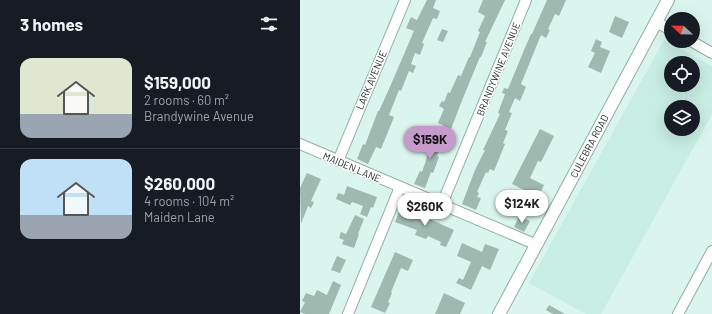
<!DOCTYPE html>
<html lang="en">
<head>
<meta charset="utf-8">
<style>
	:root { --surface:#171b24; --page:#242831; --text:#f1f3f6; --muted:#9ea1a6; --line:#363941; --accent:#c69bcc }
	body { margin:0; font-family:Barlow,sans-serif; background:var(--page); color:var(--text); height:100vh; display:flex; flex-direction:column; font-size:15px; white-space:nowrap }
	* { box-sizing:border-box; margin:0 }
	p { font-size:13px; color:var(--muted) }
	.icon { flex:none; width:22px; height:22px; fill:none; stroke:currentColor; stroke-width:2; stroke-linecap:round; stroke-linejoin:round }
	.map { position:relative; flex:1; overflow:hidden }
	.details { display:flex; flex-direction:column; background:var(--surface); width:300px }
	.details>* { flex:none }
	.needle { width:26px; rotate:292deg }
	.fabs { position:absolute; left:364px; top:12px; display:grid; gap:8px }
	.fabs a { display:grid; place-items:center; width:36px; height:36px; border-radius:50%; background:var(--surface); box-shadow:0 4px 16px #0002; font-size:20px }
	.price { position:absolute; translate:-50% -34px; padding:0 9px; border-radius:14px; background:#fff; color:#222; font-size:13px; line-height:26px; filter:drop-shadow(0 1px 2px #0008) }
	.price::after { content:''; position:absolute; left:50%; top:24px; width:12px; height:9px; margin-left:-6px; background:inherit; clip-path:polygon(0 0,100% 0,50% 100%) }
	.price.current { background:var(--accent); color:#111 }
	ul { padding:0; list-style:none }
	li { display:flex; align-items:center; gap:12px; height:100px; padding:0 20px }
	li+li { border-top:1px solid var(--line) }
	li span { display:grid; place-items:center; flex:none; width:112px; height:80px; border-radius:12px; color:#555 }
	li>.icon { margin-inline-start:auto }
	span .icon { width:48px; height:48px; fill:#fffc; stroke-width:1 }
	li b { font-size:17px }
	h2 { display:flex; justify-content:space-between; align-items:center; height:48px; padding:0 20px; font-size:17px }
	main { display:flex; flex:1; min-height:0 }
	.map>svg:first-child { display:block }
	.built { fill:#c8ede2; fill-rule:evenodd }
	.building { fill:#9fb9b1 }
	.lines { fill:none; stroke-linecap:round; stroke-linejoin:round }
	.minor-casing { stroke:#93ada5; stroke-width:12 }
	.major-casing { stroke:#93ada5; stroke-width:14 }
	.minor { stroke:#fff; stroke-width:10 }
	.major { stroke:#fff; stroke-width:12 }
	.labels { text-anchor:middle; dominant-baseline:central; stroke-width:3; stroke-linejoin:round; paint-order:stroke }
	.street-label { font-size:10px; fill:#18221f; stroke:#fff }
</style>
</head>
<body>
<main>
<section class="details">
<h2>3 homes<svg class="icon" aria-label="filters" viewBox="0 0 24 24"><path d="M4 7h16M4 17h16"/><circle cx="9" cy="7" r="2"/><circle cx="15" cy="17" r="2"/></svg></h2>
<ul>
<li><span style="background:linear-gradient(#dfe7d0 70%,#9aa5b1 0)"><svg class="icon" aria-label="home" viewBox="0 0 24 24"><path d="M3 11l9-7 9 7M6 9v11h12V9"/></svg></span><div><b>$159,000</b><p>2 rooms · 60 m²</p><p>Brandywine Avenue</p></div></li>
<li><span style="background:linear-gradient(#bfe0f5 70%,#9aa5b1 0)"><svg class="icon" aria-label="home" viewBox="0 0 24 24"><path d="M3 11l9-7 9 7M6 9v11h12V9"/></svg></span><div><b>$260,000</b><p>4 rooms · 104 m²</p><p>Maiden Lane</p></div></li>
</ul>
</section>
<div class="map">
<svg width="412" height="314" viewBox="0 0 412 314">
	<rect width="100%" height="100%" fill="#daf5ed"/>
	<path class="built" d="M364 40 412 66V114L301 314H286L229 283ZM371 63H393V85H371ZM371 107H393V129H371Z"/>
	<g class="building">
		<polygon points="127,0 136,0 133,8 140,11 137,19 133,18 122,43 124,44 120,55 115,53 111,64 116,66 113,73 109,71 101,91 99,90 89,115 94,117 81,149 76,147 68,164 57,159 63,144 65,145 78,111 79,111 89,89 114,31 106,28 111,17 117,20"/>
		<polygon points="183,0 205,0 185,42 187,42 181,57 180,57 163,98 151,129 138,123 144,109 139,106 142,101 144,102 148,92 150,93 158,75 161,76 169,57 170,57 180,32 178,31 185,16 178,12"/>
		<polygon points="247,0 266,0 259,16 255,14 248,29 250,30 246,38 241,35 221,84 226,87 220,101 215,98 209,112 212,113 205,130 208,131 203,143 205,144 194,171 190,169 188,173 186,172 177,192 179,193 177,197 181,198 176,210 162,204 175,170 185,150 183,150 200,114 198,113 205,94 202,93 204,88 208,89 224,50 231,34 232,34"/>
		<polygon points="315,16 329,22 322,38 309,32"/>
		<polygon points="142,29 148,31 143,42 137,40"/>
		<polygon points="296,39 302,42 300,47 310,51 301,73 288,67 295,53 291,51"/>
		<polygon points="240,129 254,136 241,162 238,161 230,178 244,185 238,197 212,184"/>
		<polygon points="136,135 144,138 137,156 139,157 133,173 131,172 125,188 114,184 120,171 122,172 129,151 124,148 129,136 134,139"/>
		<polygon points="7,173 21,179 11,201 14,202 11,208 8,206 1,224 0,188"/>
		<polygon points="47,186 77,197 73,208 71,207 67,217 60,214 63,206 52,202 50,205 36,199 38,193 44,195"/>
		<polygon points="100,209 123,216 154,230 146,247 140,245 141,242 128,236 126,239 115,235 117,230 95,222"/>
		<polygon points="55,215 64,219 58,234 59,234 54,248 42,244 44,240 39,238 41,232 46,234"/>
		<polygon points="219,216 230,221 224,232 214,227"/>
		<polygon points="162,243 182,252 185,244 199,249 190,270 182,266 171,290 156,283 159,278 163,280 171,262 157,256"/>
		<polygon points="95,252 113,260 108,271 101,268 91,292 92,293 88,302 90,303 85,313 71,307"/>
		<polygon points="37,256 46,260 40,273 31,270"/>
		<polygon points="33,281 41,285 29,314 5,314 0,312 5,302 2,301 6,293 14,296 17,290 27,295"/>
		<polygon points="144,293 165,303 160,314 135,314"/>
		<polygon points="249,305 265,314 253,314 246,310"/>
	</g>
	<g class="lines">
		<defs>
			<g id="minor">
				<polyline points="356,22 371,30"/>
				<polyline points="391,41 412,53"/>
				<polyline points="0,144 237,245"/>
				<polyline points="38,161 105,0"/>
				<polyline points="142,204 226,0"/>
				<polyline points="48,314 100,187"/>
				<polyline points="378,314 412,251"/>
			</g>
			<polyline id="major" points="199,314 368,0"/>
		</defs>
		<use href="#minor" class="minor-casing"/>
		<use href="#major" class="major-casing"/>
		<use href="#minor" class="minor"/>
		<use href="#major" class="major"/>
	</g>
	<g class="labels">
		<g class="street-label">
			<text transform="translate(198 69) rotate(-68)">BRANDYWINE AVENUE</text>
			<text transform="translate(71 80) rotate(-67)">LARK AVENUE</text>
			<text transform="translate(289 146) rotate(-62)">CULEBRA ROAD</text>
			<text transform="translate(52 167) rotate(23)">MAIDEN LANE</text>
		</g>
	</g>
</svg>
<div class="fabs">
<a><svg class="needle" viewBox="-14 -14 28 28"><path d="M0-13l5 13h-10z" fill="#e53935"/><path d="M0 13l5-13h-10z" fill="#9ea1a6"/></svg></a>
<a><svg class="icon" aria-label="locate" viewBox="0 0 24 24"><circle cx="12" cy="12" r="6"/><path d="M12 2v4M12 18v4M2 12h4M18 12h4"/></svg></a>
<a><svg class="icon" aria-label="layers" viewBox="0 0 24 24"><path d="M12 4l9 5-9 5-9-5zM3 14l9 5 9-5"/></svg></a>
</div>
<b class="price current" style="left:130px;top:160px">$159K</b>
<b class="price" style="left:222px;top:224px">$124K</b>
<b class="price" style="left:125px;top:227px">$260K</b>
</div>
</main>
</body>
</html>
